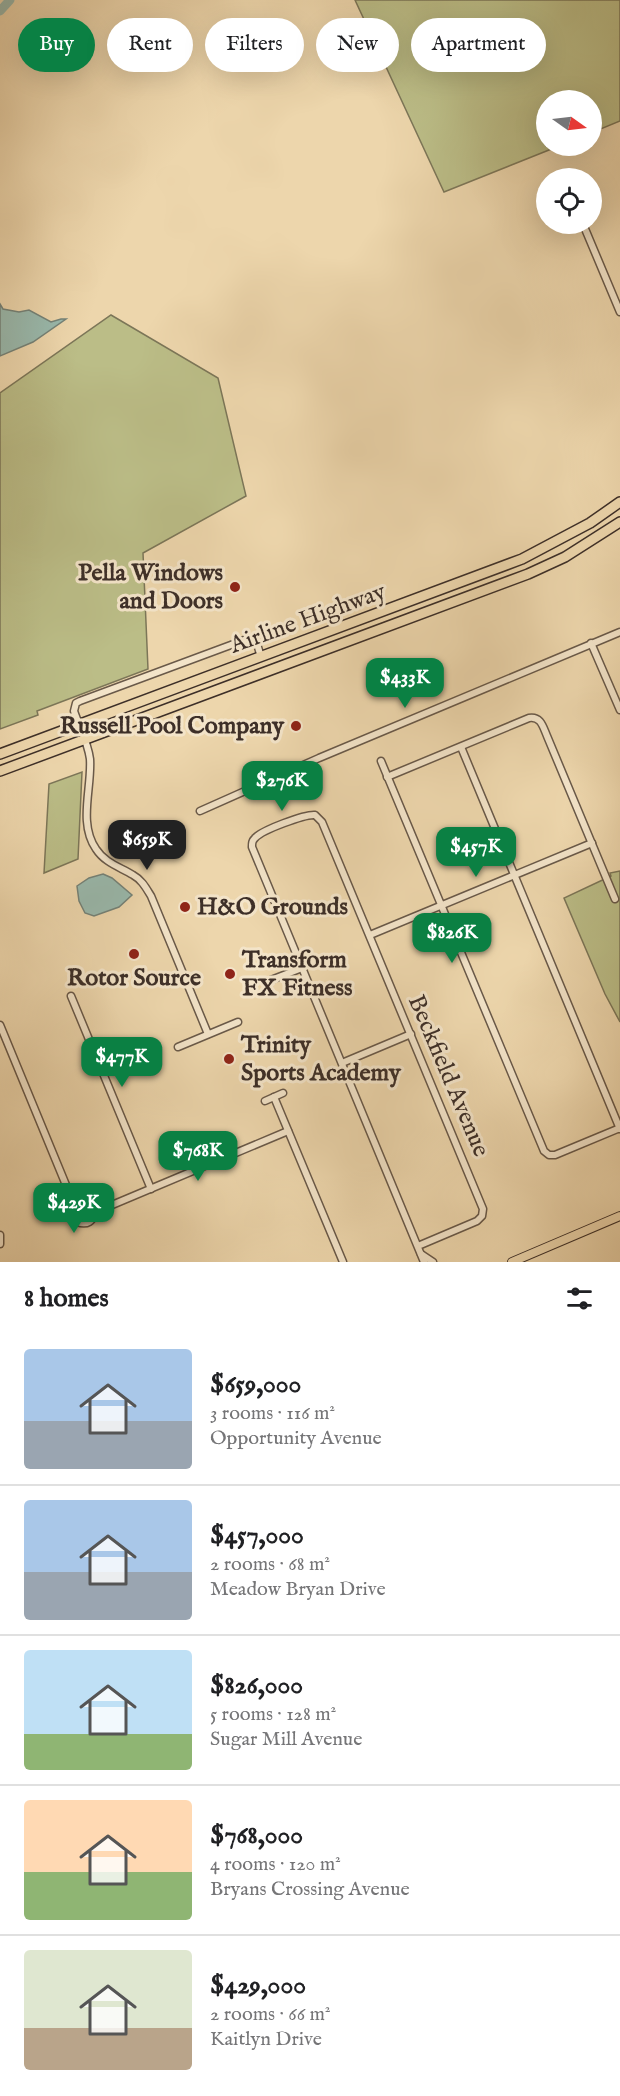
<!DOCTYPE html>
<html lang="en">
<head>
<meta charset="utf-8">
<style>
	:root { --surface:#fff; --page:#f2f2f2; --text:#202124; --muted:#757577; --line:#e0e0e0; --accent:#0b8043 }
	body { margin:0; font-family:"IM FELL English",serif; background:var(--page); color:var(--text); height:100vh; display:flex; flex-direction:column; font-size:22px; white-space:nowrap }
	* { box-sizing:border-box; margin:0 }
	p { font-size:20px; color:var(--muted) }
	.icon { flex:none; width:33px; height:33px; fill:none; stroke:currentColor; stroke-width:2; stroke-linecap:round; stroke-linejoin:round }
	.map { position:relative; height:1262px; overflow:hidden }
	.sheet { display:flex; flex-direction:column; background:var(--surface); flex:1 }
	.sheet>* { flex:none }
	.hud { position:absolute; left:18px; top:18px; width:585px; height:54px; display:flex; gap:12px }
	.needle { width:39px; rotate:104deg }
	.fabs { position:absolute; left:536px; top:90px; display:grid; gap:12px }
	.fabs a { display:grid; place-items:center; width:66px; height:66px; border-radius:50%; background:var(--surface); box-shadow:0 6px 24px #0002; font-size:30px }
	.price { position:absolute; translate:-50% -51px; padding:0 14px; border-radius:12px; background:var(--accent); color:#fff; font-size:20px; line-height:39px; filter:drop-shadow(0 2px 3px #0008) }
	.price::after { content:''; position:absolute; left:50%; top:36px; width:18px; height:14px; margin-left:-9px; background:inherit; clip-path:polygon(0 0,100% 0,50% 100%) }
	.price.active { background:#222; color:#fff }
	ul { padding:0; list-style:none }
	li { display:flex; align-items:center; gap:18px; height:150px; padding:0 24px }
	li+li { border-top:2px solid var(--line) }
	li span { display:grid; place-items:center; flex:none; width:168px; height:120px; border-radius:6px; color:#555 }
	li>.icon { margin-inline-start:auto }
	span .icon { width:72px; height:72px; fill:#fffc; stroke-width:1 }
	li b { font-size:26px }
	h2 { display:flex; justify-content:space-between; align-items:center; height:72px; padding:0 24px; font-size:26px }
	.pill { padding:0 21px; border-radius:27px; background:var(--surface); box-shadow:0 6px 24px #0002; font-size:21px; line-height:54px }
	.pill.active { background:var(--accent); color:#fff }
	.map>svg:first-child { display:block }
	.green { fill:#bbbd87; stroke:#7c7658; stroke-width:1.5 }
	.water { fill:#99b9ad; stroke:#748278; stroke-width:1.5 }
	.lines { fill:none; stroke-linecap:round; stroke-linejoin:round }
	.river { stroke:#99b9ad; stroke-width:9 }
	.minor-casing { stroke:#695949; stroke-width:9 }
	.major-casing { stroke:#3d2f28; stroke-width:10 }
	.highway-casing { stroke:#3d2f28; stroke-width:12 }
	.minor { stroke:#f3e4c9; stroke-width:6 }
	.major { stroke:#edd6ac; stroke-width:8 }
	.highway { stroke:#edd6ac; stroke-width:9 }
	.poi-dot { fill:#8f2418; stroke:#f3e4c9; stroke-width:2 }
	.labels { text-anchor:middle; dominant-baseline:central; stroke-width:6; stroke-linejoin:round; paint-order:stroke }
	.poi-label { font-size:24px; font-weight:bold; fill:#3d2f28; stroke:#f3e4c9; text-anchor:start }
	.street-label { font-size:24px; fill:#3d2f28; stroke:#f3e4c9 }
</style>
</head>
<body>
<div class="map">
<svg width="620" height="1262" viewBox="0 0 620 1262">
	<rect width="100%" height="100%" fill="#edd6ac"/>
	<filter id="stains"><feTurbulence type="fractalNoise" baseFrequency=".00333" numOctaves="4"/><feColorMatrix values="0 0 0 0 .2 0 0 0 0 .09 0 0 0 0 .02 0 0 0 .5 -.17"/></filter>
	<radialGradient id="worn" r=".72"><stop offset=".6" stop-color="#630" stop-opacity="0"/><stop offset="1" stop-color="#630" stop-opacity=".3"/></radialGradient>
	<g class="green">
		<polygon points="355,0 620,0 620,121 591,133 591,100 546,100 546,146 559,146 444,192"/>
		<polygon points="111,315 218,378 246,496 143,553 148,669 37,711 38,715 0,729 0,393"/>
		<polygon points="82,772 78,859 44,873 49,784"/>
		<polygon points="620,871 620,1022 605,994 564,898 611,876 610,873"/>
	</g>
	<g class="water">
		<polygon points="0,304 3,309 19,312 29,310 51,322 61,319 66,319 33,342 0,356"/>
		<polygon points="103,874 112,878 132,895 119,907 94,916 85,913 79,901 77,886 89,878"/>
	</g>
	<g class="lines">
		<polyline class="river" points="0,11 10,0"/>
		<defs>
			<g id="minor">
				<polyline points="583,224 620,312"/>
				<polyline points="591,643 620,710"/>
				<polyline points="461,747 620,1129"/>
				<polyline points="381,761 544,1151 549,1155 555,1155 620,1128"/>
				<path d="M387 777 529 718C541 716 543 727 547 736L615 899"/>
				<polyline points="200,811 319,758 620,632"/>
				<polyline points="370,935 592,843"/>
				<polyline points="271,980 302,968"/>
				<polyline points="71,996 151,1189"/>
				<polyline points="0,1025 73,1202 81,1213 93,1213 288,1131"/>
				<path d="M208 1034 151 896C146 888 142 880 133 875 120 867 105 863 96 849 78 823 92 788 90 759 88 743 79 726 74 711L76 703 80 701 247 639 252 640 257 644 261 657"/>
				<polyline points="178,1047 238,1022"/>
				<polyline points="342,1063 411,1034"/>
				<polyline points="274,1097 343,1262"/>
				<polyline points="265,1101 283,1093"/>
				<path d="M72 1202 70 1213 77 1222C88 1226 92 1221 97 1212"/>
				<polyline points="0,1235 0,1244"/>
				<path d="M418 1246 477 1221 482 1216 483 1209 322 822 315 815C305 814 262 830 255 838 252 841 252 843 252 847L424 1262"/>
				<polyline points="421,1254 433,1262"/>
			</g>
			<polyline id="major" points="512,1262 620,1216"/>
			<g id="highway">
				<polyline points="0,754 522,559 590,523 620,502"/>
				<polyline points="0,771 528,574 565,557 620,522"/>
			</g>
		</defs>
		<use href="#minor" class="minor-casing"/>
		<use href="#major" class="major-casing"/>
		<use href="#highway" class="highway-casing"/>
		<use href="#minor" class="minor"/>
		<use href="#major" class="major"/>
		<use href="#highway" class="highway"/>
	</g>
	<g class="poi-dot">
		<circle cx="235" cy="587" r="6"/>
		<circle cx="296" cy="726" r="6"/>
		<circle cx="185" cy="907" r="6"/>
		<circle cx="134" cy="954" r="6"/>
		<circle cx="230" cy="974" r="6"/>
		<circle cx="229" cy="1059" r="6"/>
	</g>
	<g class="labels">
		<g class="poi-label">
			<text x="223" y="573" text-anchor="end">Pella Windows<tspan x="223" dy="28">and Doors</tspan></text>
			<text x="284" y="726" text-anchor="end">Russell Pool Company</text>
			<text x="197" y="907">H&amp;O Grounds</text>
			<text x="242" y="960">Transform<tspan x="242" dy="28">FX Fitness</tspan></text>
			<text x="134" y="978" text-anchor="middle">Rotor Source</text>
			<text x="241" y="1045">Trinity<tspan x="241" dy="28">Sports Academy</tspan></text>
		</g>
		<g class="street-label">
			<text transform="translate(308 619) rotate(-20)">Airline Highway</text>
			<text transform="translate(448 1076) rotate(67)">Beckfield Avenue</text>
		</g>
	</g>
	<rect width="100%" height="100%" filter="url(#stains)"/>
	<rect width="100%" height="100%" fill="url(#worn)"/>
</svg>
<div class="fabs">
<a><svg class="needle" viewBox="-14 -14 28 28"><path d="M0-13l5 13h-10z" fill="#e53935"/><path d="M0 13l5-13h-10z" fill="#757577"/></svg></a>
<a><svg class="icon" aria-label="locate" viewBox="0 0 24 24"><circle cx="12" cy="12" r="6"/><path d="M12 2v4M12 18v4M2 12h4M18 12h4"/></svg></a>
</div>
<b class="price" style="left:405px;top:709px">$433K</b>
<b class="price" style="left:282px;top:812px">$276K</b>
<b class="price active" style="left:147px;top:871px">$659K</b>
<b class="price" style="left:476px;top:878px">$457K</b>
<b class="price" style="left:452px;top:964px">$826K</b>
<b class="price" style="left:122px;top:1088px">$477K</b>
<b class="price" style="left:198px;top:1182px">$768K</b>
<b class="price" style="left:74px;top:1234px">$429K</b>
<div class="hud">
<a class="pill active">Buy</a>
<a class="pill">Rent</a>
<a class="pill">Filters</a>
<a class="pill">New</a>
<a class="pill">Apartment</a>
</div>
</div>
<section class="sheet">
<h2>8 homes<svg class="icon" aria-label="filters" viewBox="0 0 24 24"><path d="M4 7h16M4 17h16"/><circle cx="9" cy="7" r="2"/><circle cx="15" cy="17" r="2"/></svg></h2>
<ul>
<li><span style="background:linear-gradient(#a9c7e8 60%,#9aa5b1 0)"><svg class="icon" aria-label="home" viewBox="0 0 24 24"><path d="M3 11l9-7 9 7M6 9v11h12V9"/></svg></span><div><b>$659,000</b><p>3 rooms · 116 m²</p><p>Opportunity Avenue</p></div></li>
<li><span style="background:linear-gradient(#a9c7e8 60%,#9aa5b1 0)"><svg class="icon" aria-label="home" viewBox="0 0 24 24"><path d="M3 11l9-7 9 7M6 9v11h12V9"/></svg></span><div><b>$457,000</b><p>2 rooms · 68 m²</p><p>Meadow Bryan Drive</p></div></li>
<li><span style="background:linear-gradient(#bfe0f5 70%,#8fb573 0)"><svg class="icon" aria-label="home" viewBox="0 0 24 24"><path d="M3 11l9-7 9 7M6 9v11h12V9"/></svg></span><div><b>$826,000</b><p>5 rooms · 128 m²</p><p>Sugar Mill Avenue</p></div></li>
<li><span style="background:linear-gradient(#ffd9b3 60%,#8fb573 0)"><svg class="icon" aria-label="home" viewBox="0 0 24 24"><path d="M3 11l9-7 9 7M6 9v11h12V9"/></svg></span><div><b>$768,000</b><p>4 rooms · 120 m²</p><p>Bryans Crossing Avenue</p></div></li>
<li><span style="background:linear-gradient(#dfe7d0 65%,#b9a48a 0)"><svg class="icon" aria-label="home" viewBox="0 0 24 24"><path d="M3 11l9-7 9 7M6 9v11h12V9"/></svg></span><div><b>$429,000</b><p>2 rooms · 66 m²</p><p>Kaitlyn Drive</p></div></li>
</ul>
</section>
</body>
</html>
